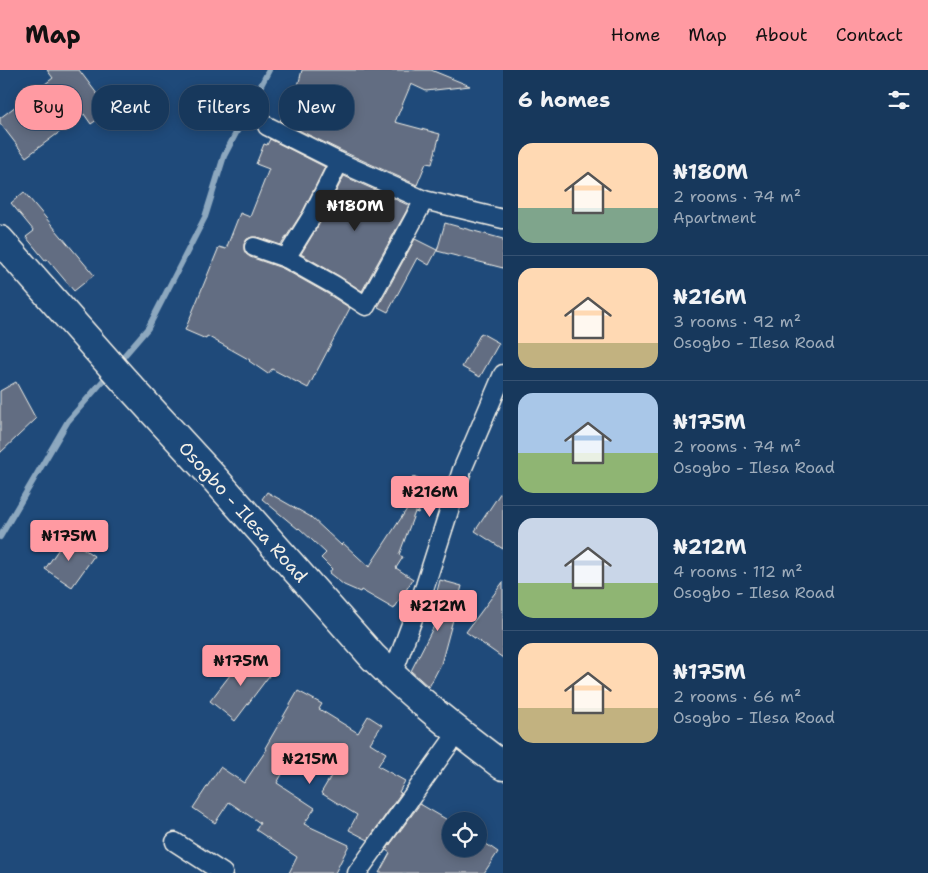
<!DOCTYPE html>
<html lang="en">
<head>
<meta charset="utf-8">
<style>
	:root { --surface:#17385c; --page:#244365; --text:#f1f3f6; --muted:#9eacbb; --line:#365272; --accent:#ff9aa2 }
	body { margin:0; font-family:"Shantell Sans",sans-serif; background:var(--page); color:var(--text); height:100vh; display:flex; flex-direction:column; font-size:19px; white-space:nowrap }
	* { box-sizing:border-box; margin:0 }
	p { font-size:16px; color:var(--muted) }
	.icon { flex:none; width:28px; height:28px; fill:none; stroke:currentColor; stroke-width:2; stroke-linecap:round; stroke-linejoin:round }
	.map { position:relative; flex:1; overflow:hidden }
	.sheet { display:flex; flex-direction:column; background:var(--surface); width:425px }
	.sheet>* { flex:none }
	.banner { position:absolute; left:15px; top:15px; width:412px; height:45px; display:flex; gap:10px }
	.tools { position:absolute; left:442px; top:742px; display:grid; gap:10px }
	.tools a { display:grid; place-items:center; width:45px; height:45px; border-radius:50%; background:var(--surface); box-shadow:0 2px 12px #0003,0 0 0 1px var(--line); font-size:25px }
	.price { position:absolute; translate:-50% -42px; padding:0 11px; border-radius:5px; background:var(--accent); color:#111; font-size:16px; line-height:32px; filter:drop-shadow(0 1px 2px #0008) }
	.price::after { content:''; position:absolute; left:50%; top:30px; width:15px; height:11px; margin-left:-8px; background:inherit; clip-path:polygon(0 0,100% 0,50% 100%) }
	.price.selected { background:#222; color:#fff }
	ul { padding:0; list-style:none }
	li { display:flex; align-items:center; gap:15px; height:125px; padding:0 15px }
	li+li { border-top:1px solid var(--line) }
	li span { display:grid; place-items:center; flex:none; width:140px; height:100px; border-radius:15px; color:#555 }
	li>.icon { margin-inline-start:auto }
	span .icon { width:60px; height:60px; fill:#fffc; stroke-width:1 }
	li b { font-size:21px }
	h2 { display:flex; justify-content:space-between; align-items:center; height:60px; padding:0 15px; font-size:21px }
	.chip { padding:0 18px; border-radius:20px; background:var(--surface); box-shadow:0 2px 12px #0003,0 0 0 1px var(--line); font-size:18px; line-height:45px }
	.chip.selected { background:var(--accent); color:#111 }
	header { display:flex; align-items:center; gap:30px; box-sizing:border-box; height:70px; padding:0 25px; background:var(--accent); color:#111 }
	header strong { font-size:24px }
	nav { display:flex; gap:28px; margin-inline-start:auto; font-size:18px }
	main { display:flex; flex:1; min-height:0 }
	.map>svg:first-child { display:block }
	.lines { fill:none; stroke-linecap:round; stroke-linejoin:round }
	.stream { stroke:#8da8bf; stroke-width:6 }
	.building { fill:#626d82; stroke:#f4f1e8 }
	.minor-casing { stroke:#f4f1e8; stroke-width:21 }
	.primary-casing { stroke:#f4f1e8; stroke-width:31 }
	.minor { stroke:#1f4a7a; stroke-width:18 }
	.primary { stroke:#1f4a7a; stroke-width:28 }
	.labels { text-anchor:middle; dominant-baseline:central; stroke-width:5; stroke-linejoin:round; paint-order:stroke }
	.street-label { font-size:18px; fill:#f4f1e8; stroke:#1f4a7a }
</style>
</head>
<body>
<header>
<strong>Map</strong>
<nav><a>Home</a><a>Map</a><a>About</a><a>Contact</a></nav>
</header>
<main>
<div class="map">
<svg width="503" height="803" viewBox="0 0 503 803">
	<rect width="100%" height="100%" fill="#1f4a7a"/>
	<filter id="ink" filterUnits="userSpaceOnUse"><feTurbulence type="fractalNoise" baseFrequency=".02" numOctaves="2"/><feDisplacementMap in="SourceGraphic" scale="10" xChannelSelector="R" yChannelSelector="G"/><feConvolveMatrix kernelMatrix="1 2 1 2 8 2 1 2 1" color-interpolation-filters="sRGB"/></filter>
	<g filter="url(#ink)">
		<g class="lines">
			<g class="stream">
				<polyline points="117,294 148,258 205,147 224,86 269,0"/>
				<polyline points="0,467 68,351 109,304"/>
			</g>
		</g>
		<g class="building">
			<polygon points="47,0 79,0 110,41 91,54 84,44 26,87 0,53 0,48 53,8"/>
			<polygon points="302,0 431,0 470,16 426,21 411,14 395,52 440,64 432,94 426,93 417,115 344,82 280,51 297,20"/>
			<polygon points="270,69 325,97 303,141 281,175 257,167 252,167 247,169 244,174 244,180 246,184 250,187 282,198 328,224 350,238 308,318 272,299 268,304 249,291 250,290 207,266 206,269 185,260 219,177 226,179 240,143 250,147 269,99 256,94 264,74 267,75"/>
			<polygon points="344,106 408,135 407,140 362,221 339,206 301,184 321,151"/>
			<polygon points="24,122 94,205 74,221 47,189 45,190 26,167 34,161 11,133"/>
			<polygon points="445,153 503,169 503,198 437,181"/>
			<polygon points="415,169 437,180 429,195 417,188 388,242 378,237"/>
			<polygon points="481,263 499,273 480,307 462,297"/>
			<polygon points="16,312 36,349 0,383 0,321"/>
			<polygon points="413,407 431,414 418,443 415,442 399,485 403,487 396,498 413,509 394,539 361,520 360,522 344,515 329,503 332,499 321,488 326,483 299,458 298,459 262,429 267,422 311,447 341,475 343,473 369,497 407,439 402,436"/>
			<polygon points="503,419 503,479 475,461"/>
			<polygon points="67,467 94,486 72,517 45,499"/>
			<polygon points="440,510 462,516 441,594 429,617 411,601 437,550 430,548"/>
			<polygon points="503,512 503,588 466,562"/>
			<polygon points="247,583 272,602 235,651 210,631"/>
			<polygon points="298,621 322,634 319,639 358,663 368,646 382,655 370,673 386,683 378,696 405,711 399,722 401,723 368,770 349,760 357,745 321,723 334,701 297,678 277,713 315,738 304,754 349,775 335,803 289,803 297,787 256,760 260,753 229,732 215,753 193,738 220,697 244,713 267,679 265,678"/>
			<polygon points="420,734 451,752 451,779 479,779 479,769 498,782 484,803 379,803 390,783 386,780"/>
		</g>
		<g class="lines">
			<defs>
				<g id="minor">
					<polyline points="267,56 339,92 424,130 503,149"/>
					<polyline points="254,177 286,188 334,215 366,236 401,173 424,130"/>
					<polyline points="286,188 312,146 339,92"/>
					<polyline points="392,606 425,516 462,400 503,304"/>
					<polyline points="175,772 223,803"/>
					<polyline points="357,803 458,662"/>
				</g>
				<path id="primary" d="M0 170 122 308 215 409 373 587C413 627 458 662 503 696"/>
			</defs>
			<use href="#minor" class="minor-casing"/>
			<use href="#primary" class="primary-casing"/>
			<use href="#minor" class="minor"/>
			<use href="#primary" class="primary"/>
		</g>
	</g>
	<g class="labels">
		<g class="street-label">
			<text transform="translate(243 442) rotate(48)">Osogbo - Ilesa Road</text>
		</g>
	</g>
</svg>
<div class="tools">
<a><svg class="icon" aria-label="locate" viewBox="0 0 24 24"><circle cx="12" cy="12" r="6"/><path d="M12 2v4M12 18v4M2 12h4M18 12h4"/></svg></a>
</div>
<b class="price selected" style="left:355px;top:162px">₦180M</b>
<b class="price" style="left:430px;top:448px">₦216M</b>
<b class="price" style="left:69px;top:492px">₦175M</b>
<b class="price" style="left:438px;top:562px">₦212M</b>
<b class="price" style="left:241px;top:617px">₦175M</b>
<b class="price" style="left:310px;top:715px">₦215M</b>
<div class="banner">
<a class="chip selected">Buy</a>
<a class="chip">Rent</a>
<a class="chip">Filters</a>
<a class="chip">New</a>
</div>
</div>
<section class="sheet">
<h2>6 homes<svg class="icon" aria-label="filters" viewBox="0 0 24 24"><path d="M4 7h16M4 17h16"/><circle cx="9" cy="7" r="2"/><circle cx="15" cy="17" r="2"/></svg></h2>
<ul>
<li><span style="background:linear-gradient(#ffd9b3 65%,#7fa58c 0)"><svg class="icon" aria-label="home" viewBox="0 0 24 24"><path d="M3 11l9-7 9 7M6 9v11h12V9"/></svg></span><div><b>₦180M</b><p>2 rooms · 74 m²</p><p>Apartment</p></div></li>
<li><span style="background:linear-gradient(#ffd9b3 75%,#c2b280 0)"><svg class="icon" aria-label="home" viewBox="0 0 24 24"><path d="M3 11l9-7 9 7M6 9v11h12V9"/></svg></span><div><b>₦216M</b><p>3 rooms · 92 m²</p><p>Osogbo - Ilesa Road</p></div></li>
<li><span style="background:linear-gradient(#a9c7e8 60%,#8fb573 0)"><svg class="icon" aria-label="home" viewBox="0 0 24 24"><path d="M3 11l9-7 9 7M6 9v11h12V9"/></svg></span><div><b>₦175M</b><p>2 rooms · 74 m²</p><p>Osogbo - Ilesa Road</p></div></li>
<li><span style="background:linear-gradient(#c9d6e8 65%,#8fb573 0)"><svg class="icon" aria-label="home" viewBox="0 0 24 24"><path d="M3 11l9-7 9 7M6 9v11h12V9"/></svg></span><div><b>₦212M</b><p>4 rooms · 112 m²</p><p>Osogbo - Ilesa Road</p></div></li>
<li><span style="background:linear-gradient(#ffd9b3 65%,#c2b280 0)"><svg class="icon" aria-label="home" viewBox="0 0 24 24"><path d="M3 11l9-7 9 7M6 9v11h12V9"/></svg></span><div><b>₦175M</b><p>2 rooms · 66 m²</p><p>Osogbo - Ilesa Road</p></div></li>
</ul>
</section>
</main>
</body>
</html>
